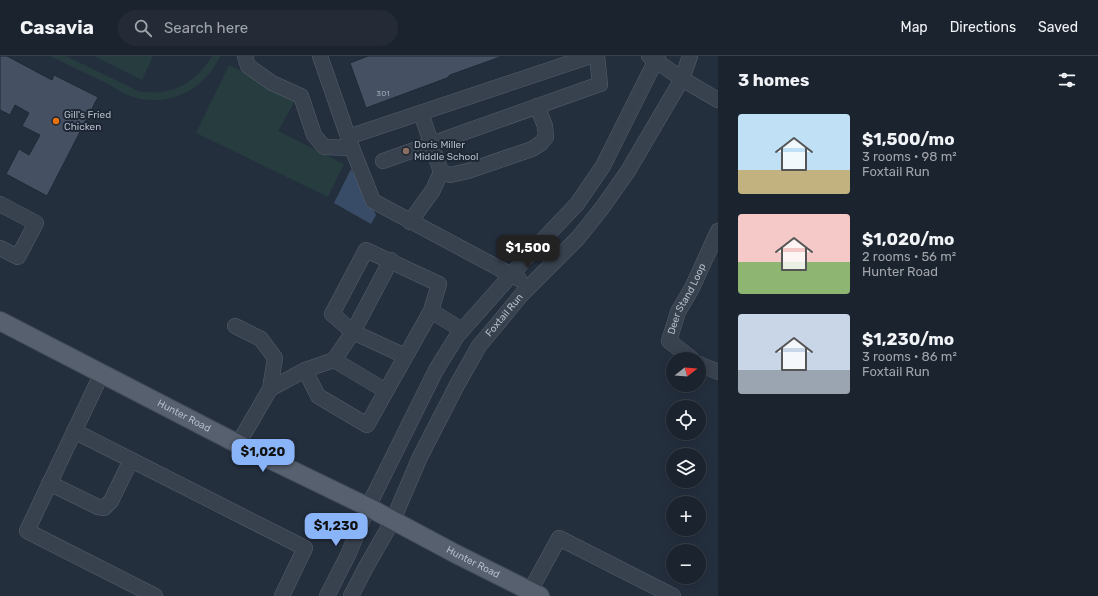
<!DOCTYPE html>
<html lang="en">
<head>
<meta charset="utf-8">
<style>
	:root { --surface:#1b232e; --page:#242b36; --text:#f1f3f6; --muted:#a0a4aa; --line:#39404a; --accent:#8ab4f8 }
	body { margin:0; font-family:Rubik,sans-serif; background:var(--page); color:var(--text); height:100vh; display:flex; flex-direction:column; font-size:15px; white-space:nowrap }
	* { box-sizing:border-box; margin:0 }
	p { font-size:13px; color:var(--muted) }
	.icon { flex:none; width:22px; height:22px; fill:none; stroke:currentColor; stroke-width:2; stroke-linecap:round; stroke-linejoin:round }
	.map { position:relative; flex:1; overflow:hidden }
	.panel { display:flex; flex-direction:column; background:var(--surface); width:380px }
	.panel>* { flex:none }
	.needle { width:26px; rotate:73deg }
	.tools { position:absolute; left:666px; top:296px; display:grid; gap:8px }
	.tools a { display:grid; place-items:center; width:40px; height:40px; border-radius:50%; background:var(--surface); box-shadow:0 2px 10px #0003,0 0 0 1px var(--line); font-size:20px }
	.price { position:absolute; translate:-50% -34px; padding:0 9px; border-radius:8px; background:var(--accent); color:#111; font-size:13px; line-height:26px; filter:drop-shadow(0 1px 2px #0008) }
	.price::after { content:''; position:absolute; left:50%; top:24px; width:12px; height:9px; margin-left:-6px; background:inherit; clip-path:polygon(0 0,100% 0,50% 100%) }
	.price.active { background:#222; color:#fff }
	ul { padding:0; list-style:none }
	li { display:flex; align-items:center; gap:12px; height:100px; padding:0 20px }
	li span { display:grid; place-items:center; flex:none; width:112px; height:80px; border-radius:4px; color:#555 }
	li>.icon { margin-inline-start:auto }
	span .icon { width:48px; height:48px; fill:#fffc; stroke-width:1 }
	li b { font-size:17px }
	h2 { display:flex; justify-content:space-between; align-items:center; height:48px; padding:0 20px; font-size:17px }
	header { display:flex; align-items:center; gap:24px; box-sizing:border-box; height:56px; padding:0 20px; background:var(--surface); border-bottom:1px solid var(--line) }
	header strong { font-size:19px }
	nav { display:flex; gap:22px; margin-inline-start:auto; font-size:14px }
	.search { width:280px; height:36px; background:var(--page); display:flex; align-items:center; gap:10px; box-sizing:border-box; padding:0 14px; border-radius:22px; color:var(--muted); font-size:15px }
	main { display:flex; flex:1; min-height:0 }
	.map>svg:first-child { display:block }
	.green { fill:#263c3f }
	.water { fill:#394c67 }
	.building { fill:#455162; stroke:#1f2835 }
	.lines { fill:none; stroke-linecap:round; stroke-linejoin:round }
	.minor-casing { stroke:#565f6c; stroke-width:16 }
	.major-casing { stroke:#414a57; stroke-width:20 }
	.minor { stroke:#38414e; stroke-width:15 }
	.major { stroke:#56606e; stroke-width:18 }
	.food-dot { fill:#e8710a; stroke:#1d2633; stroke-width:1.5 }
	.education-dot { fill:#8d6e63; stroke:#1d2633; stroke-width:1.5 }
	.labels { text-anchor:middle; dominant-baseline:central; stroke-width:4; stroke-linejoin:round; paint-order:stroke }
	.number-label { font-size:8px; fill:#98a1af }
	.poi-label { font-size:10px; fill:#b4bcc9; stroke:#1d2633; text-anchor:start }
	.street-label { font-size:10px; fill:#b4bcc9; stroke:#1d2633 }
</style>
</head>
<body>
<header>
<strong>Casavia</strong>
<div class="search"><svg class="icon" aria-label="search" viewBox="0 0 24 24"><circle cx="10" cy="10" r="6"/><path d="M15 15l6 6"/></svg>Search here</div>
<nav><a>Map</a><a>Directions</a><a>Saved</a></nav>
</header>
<main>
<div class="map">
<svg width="718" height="540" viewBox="0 0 718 540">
	<rect width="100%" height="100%" fill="#242f3e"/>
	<g class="green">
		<path d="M50 0H66L138 35C171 41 195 28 212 0H220C206 31 175 49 141 43 129 41 118 34 108 28 88 19 69 9 50 0Z"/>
		<polygon points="94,0 153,0 142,24"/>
		<polygon points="229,9 296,43 278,75 344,108 328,141 196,77"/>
	</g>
	<polygon class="water" points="351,113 376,159 371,168 334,147"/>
	<g class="building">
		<polygon points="0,0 7,0 52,24 54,19 98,41 47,140 6,118 19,93 29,99 40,79 22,70 29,57 15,49 10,59 0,54"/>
		<polygon points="368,0 503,0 450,19 447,22 366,52 350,7"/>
	</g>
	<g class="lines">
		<defs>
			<g id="minor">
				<polyline points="245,0 248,10 272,27 301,40 314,79 324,91 352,92"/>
				<polyline points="320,0 352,92 373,145 519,223"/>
				<polyline points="649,0 682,23 718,44"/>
				<polyline points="348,81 591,0"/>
				<polyline points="383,105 600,28 597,0"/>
				<polyline points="441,116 450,119 468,115 532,93 540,88 546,81 545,70 537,50"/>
				<polyline points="0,148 36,167 18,201 0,192"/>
				<polyline points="410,166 433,134 441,116 421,57"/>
				<polyline points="391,204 353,276 405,300"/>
				<polyline points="235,270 261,283 275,302 270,333 238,388"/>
				<path id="s1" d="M692 303 669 285 678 256 692 232 718 175"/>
				<polyline points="334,304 386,335"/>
				<polyline points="699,308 718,316"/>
				<polyline points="305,314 318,340 367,369 431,255"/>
				<polyline points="102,317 27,475 155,540"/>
				<polyline points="270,333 305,314 334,304 353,276 332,258 366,194 439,228 431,255 462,274"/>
				<polyline points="74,375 305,492 282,540"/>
				<polyline points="49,427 98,451 104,452 111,445 131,404"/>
				<polyline points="530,535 559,482 673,540"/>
				<polyline points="327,540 348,499 368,451 436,314 457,280 535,192 577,148 603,110 658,0"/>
				<path id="s2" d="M351 540 366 511 393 464 420 401 457 329 479 290 523 237 578 182 602 152 628 115 682 23 690 0"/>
			</g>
			<g id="major">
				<path id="s3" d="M0 265 238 388 368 451 456 498 540 540"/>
			</g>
		</defs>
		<use href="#minor" class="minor-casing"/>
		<use href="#major" class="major-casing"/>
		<use href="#minor" class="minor"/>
		<use href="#major" class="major"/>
	</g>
	<circle class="food-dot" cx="56" cy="65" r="4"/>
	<circle class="education-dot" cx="406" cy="95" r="4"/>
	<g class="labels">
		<g class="number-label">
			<text x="383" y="37">301</text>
		</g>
		<g class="poi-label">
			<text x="64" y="59">Gill's Fried<tspan x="64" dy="12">Chicken</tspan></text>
			<text x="414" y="89">Doris Miller<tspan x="414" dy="12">Middle School</tspan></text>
		</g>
		<g class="street-label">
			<text stroke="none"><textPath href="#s1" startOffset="75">Deer Stand Loop</textPath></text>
			<text stroke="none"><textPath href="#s2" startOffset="321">Foxtail Run</textPath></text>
			<text stroke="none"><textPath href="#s3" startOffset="207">Hunter Road</textPath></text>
			<text stroke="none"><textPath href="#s3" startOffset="531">Hunter Road</textPath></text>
		</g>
	</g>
</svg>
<div class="tools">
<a><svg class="needle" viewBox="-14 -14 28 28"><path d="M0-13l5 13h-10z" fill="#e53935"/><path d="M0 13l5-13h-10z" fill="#a0a4aa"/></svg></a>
<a><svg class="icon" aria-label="locate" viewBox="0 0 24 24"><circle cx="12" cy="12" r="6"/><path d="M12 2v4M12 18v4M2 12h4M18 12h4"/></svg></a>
<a><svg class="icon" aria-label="layers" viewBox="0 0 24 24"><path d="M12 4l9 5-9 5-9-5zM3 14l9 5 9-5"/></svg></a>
<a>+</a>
<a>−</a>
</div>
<b class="price active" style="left:528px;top:213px">$1,500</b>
<b class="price" style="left:263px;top:417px">$1,020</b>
<b class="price" style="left:336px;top:491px">$1,230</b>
</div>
<section class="panel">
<h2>3 homes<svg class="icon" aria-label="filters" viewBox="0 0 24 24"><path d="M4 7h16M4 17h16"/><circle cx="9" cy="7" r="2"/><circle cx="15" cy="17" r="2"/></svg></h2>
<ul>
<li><span style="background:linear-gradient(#bfe0f5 70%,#c2b280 0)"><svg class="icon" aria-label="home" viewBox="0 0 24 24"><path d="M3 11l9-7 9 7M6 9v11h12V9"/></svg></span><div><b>$1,500/mo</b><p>3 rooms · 98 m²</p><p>Foxtail Run</p></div></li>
<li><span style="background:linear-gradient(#f6c9c9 60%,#8fb573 0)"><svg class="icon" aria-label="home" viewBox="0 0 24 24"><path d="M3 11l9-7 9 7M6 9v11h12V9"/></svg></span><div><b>$1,020/mo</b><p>2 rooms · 56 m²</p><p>Hunter Road</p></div></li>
<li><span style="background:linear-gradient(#c9d6e8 70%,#9aa5b1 0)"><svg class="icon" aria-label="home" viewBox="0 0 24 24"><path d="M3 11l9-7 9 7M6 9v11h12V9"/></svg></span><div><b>$1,230/mo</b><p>3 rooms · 86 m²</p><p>Foxtail Run</p></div></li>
</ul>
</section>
</main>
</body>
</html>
